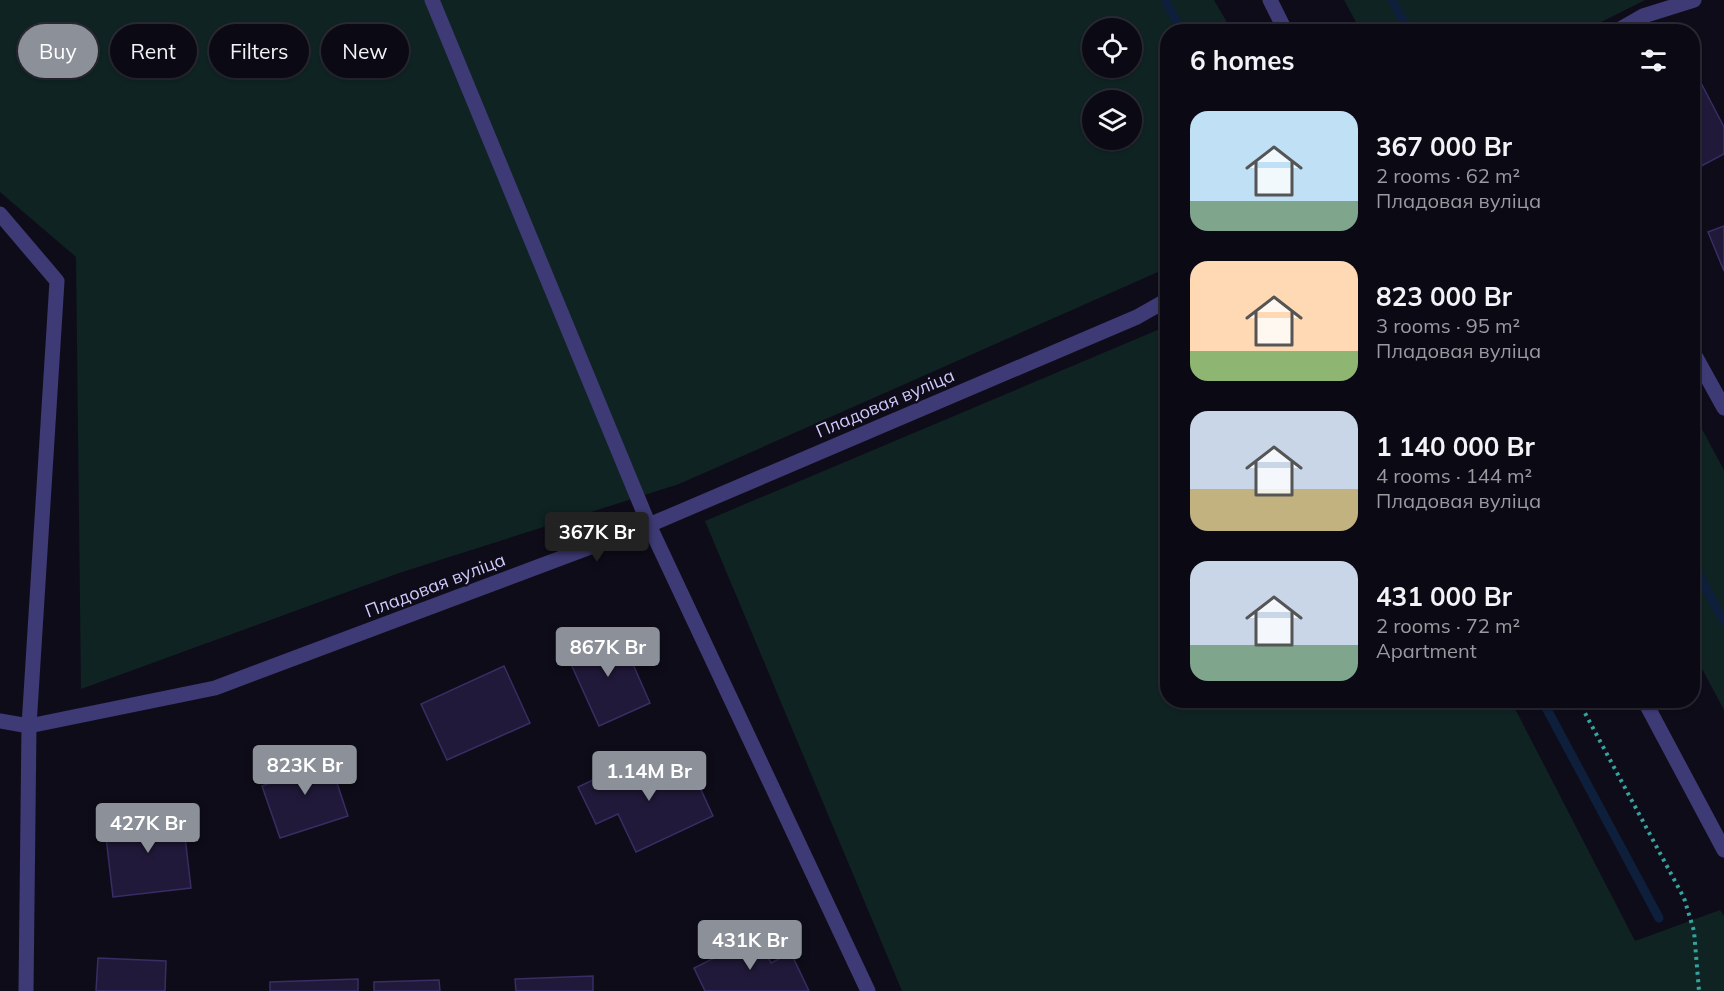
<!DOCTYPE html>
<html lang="en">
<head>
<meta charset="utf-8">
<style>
	:root { --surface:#0b0914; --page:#14121d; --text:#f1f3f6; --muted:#9a9aa0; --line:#2b2a34; --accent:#8c9099 }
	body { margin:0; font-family:Mulish,sans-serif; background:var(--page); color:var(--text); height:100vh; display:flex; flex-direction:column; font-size:22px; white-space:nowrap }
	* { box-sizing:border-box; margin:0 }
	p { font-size:20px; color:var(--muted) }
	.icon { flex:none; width:33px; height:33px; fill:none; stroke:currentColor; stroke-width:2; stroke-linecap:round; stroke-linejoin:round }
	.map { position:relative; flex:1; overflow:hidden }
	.sheet { position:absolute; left:1160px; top:24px; width:540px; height:684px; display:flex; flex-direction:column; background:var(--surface); border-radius:24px; box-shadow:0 2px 4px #0004,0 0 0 2px var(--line) }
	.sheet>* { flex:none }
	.top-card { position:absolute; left:18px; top:24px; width:570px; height:54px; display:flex; gap:12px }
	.buttons { position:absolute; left:1082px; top:18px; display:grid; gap:12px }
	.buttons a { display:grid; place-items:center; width:60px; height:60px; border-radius:50%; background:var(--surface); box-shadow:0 2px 4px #0004,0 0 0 2px var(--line); font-size:30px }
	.price { position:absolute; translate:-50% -51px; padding:0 14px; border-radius:6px; background:var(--accent); color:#fff; font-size:20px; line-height:39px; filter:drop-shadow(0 2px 3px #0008) }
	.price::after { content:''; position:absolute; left:50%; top:36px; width:18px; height:14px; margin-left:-9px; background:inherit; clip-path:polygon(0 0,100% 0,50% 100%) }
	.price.active { background:#222; color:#fff }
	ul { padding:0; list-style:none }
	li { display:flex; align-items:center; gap:18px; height:150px; padding:0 30px }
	li span { display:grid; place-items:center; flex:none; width:168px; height:120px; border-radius:18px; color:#555 }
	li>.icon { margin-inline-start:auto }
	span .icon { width:72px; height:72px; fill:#fffc; stroke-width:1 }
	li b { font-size:26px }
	h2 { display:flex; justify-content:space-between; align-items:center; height:72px; padding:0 30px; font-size:26px }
	.pill { padding:0 21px; border-radius:27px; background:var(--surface); box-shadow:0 2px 4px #0004,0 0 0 2px var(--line); font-size:21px; line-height:54px }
	.pill.active { background:var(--accent); color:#fff }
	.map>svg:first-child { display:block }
	.green { fill:#0f2323; fill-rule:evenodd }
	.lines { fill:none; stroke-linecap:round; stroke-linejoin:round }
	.stream { stroke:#0e1f3b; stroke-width:9 }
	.building { fill:#211939; stroke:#392d64; stroke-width:1.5 }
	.path { stroke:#35a39f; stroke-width:4; stroke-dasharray:3 4.5; stroke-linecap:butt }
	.minor { stroke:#3e3a75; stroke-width:15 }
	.labels { text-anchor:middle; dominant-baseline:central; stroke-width:4.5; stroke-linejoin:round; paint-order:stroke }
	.street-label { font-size:18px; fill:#d0c9fb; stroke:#0f0c1a }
</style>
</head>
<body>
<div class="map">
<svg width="1724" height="991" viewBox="0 0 1724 991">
	<rect width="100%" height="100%" fill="#0f0c1a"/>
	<g class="green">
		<path d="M0 0H1214L1232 31 1167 32V268L679 484 399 573 81 689 76 257 0 192ZM1092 28H1131V68H1092ZM1092 100H1131V140H1092Z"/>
		<polygon points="1344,0 1645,0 1583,31 1361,31"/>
		<polygon points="1167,326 1167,700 1511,701 1635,941 1720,910 1724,916 1724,991 902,991 705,521"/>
		<polygon points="1692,411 1724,470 1724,710 1692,650"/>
	</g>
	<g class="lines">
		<g class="stream">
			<polyline points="1165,0 1182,32"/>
			<polyline points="1392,0 1409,32"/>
			<polyline points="1692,562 1724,622"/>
			<polyline points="1542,700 1659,918"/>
		</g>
	</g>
	<g class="building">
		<polygon points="1700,81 1724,127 1724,154 1692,171 1692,85"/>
		<polygon points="1724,226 1724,271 1708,232"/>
		<polygon points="618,630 650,703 599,726 566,653"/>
		<polygon points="504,666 530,723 447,760 421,704"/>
		<polygon points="327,753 348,816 280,838 262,786 276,781 273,771"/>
		<polygon points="685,755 713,816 636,852 618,814 596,824 578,787 620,767 628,782"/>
		<polygon points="182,811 191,888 113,897 104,820"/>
		<polygon points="758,936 771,963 791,953 809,991 705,991 694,968"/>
		<polygon points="98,958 166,961 165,991 96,991"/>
		<polygon points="593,976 593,991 516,991 515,979"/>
		<polygon points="358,979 358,991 270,991 270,982"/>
		<polygon points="439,980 440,991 374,991 374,982"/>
	</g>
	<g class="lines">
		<polyline class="path" points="1578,700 1684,898 1694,931 1699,991"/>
		<g class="minor">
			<polyline points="432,0 649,525 868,991"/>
			<polyline points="1270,0 1286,32"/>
			<polyline points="1615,32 1643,16 1694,0"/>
			<polyline points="0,214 57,281 29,726 26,991"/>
			<polyline points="1692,350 1724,408"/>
			<polyline points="1644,700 1724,850"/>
			<polyline points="0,721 29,726 215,688 649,525 1137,317 1167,300"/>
		</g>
	</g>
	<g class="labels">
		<g class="street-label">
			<text transform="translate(885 403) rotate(-23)">Пладовая вуліца</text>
			<text transform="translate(435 585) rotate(-21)">Пладовая вуліца</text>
		</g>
	</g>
</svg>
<div class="buttons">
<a><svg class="icon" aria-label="locate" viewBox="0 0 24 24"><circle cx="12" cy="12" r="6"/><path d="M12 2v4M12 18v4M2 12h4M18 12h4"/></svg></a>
<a><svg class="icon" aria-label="layers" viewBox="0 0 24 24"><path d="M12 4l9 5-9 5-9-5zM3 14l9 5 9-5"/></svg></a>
</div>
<b class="price active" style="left:597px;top:563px">367K Br</b>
<b class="price" style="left:608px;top:678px">867K Br</b>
<b class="price" style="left:305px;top:796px">823K Br</b>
<b class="price" style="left:649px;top:802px">1.14M Br</b>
<b class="price" style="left:148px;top:854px">427K Br</b>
<b class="price" style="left:750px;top:971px">431K Br</b>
<div class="top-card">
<a class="pill active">Buy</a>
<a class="pill">Rent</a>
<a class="pill">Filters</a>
<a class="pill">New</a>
</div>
<section class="sheet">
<h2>6 homes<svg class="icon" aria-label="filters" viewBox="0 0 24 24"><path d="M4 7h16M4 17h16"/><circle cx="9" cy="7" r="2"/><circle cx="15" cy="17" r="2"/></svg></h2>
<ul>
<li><span style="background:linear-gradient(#bfe0f5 75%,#7fa58c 0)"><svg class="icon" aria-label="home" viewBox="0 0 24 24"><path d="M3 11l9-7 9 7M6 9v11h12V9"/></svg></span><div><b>367 000 Br</b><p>2 rooms · 62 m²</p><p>Пладовая вуліца</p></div></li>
<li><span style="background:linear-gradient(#ffd9b3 75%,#8fb573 0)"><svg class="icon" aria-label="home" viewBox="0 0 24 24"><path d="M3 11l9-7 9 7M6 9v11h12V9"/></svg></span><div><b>823 000 Br</b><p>3 rooms · 95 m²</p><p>Пладовая вуліца</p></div></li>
<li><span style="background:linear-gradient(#c9d6e8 65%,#c2b280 0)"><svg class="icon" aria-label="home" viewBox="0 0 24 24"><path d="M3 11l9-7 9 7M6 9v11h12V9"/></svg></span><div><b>1 140 000 Br</b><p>4 rooms · 144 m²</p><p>Пладовая вуліца</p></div></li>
<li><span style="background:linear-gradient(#c9d6e8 70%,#7fa58c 0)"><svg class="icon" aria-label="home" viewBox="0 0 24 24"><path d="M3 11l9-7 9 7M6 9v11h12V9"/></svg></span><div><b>431 000 Br</b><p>2 rooms · 72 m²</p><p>Apartment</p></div></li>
</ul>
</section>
</div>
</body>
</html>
